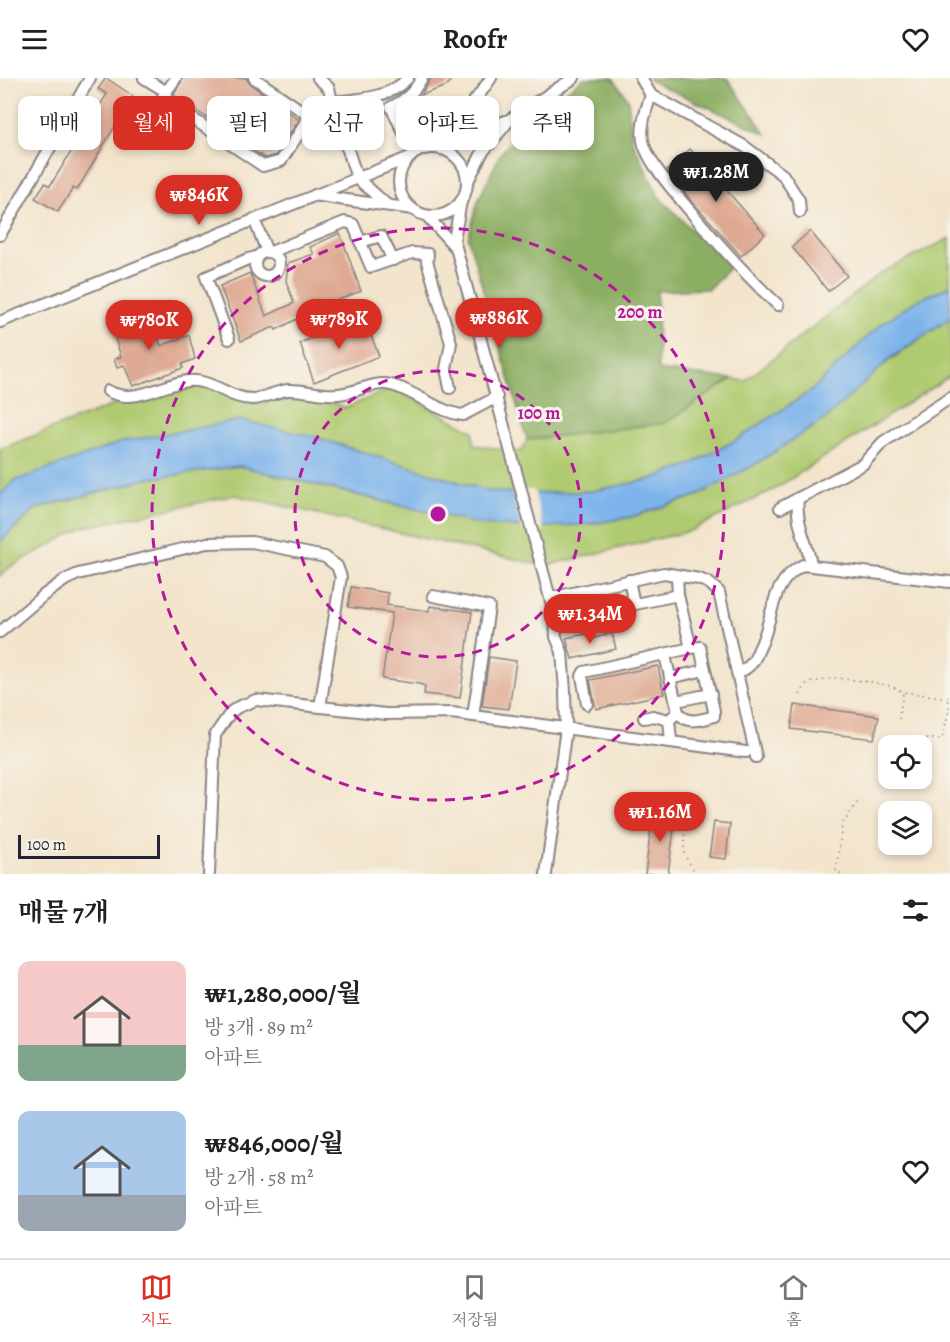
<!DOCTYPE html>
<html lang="ko">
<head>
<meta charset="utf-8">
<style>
	:root { --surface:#fff; --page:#f2f2f2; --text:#202124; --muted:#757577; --line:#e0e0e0; --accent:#d93025 }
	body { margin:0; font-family:Alegreya,"Noto Serif KR",serif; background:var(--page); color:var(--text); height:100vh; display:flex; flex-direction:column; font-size:22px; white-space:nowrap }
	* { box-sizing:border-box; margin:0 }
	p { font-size:20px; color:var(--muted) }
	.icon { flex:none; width:33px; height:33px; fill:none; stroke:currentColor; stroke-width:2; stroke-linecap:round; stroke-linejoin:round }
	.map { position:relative; height:796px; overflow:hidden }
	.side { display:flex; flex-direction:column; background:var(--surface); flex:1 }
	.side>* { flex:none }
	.banner { position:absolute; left:18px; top:18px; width:600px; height:54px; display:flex; gap:12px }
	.buttons { position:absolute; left:878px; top:657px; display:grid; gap:12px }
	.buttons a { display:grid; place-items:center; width:54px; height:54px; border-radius:12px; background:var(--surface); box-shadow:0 3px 9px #0003; font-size:30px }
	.scale { position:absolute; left:18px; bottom:15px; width:142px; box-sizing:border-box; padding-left:6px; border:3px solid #22223b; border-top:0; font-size:16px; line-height:21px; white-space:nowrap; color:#22223b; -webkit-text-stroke:4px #f7f3e8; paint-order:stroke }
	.price { position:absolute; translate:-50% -51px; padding:0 14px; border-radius:21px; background:var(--accent); color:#fff; font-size:20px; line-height:39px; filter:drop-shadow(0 2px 3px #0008) }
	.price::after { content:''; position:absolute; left:50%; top:36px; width:18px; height:14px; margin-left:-9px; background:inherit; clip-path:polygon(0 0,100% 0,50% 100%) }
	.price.active { background:#222; color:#fff }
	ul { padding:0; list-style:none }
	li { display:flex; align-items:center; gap:18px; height:150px; padding:0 18px }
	li span { display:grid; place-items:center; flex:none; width:168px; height:120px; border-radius:12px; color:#555 }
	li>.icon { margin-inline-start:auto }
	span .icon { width:72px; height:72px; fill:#fffc; stroke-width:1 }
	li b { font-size:26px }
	h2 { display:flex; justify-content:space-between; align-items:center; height:72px; padding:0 18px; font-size:26px }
	.pill { padding:0 21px; border-radius:12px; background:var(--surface); box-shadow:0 3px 9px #0003; font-size:21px; line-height:54px }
	.pill.active { background:var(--accent); color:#fff }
	header { display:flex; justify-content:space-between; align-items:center; height:78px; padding:0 18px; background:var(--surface); font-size:27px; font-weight:700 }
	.dock { display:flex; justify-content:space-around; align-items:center; height:84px; border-top:2px solid var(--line); background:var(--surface); font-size:16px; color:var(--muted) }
	.dock a { display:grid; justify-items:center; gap:3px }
	.dock .active { color:var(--accent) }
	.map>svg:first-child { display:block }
	.green { fill:#afca70; stroke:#687656; stroke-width:1.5 }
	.forest { fill:#8bae62; stroke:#56684e; stroke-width:1.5 }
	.water { fill:#7bb3eb; stroke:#4e6a93; stroke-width:1.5 }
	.pier { fill:#f3e4cc }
	.building { fill:#dea992 }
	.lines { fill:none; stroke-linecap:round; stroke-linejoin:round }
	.minor-casing { stroke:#8a8384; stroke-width:14 }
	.path { stroke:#8a8384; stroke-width:1.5; stroke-dasharray:1.5 4.5; stroke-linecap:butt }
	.minor { stroke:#fff; stroke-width:10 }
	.ring { fill:none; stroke:#b5179e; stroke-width:3; stroke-dasharray:10 8 }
	.centre { fill:#b5179e; stroke:#f7f3e8; stroke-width:3 }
	.ring-label { font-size:18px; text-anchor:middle; font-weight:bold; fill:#b5179e; stroke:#f7f3e8; stroke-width:6; stroke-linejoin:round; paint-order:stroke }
</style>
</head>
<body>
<header><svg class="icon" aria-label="menu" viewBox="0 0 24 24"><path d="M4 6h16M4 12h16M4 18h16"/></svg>Roofr<svg class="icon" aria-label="heart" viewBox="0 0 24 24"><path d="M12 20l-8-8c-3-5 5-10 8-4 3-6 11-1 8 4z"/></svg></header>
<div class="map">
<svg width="950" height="796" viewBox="0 0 950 796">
	<rect width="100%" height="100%" fill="#f7f3e8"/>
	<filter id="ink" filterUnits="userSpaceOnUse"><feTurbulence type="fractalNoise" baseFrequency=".0167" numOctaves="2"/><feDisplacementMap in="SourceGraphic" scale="12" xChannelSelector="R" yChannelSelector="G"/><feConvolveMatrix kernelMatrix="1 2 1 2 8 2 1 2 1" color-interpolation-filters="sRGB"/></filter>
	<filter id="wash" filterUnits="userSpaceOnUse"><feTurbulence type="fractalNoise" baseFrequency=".008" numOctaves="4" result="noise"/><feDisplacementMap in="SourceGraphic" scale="24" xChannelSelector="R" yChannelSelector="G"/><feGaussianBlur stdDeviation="1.35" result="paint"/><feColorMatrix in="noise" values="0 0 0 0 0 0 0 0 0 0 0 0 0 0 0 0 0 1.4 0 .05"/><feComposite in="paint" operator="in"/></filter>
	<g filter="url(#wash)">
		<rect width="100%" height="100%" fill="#f3e4cc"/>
		<g class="green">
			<polygon points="950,160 950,208 916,223 880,247 811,313 738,361 690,387 648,402 592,413 526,416 487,413 315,359 14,403 0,417 0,371 121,324 202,304 261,325 295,315 318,318 345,330 393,310 473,353 474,367 521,374 527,362 665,345 732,301 745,303 881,195"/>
			<polygon points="950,240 950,298 775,411 690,453 545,488 235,417 81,450 10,489 0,498 0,464 35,431 146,401 239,388 405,429 589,446 632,439 699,417"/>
		</g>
		<g class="forest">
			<polygon points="584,0 613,0 628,21 632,62 659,119 730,189 708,211 657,213 658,292 732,301 665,345 527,362 468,160 478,123 500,76 538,34"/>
			<polygon points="648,0 727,0 766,56 651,3"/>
		</g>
		<polygon class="water" points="950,208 950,240 891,280 824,342 754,387 699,417 631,439 589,446 536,450 482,447 239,388 146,401 35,431 0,464 0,417 14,403 122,364 239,342 315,359 487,413 526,416 592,413 648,402 690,387 738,361 811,313 880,247 916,223"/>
		<polygon class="pier" points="512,412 534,412 544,453 522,452"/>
		<g id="blocks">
			<g class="building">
				<polygon points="106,0 133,18 77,112 73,110 58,134 35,120 45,105 50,108 107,16 98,11"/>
				<polygon points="183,0 246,0 250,6 299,42 276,77 265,80 174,17"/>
				<polygon points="431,0 452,0 447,8 421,17"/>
				<polygon points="373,48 378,58 357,67 353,57"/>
				<polygon points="690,71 765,156 741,178 690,121 667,92"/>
				<polygon points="810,153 847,198 828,213 792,169"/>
				<polygon points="340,155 361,213 320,229 276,252 274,249 241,263 220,208 250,195 266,238 294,225 286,203 288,185 314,176 310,169"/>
				<polygon points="150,236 161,268 189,257 195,281 182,286 183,290 133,308 124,287 117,290 114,281 121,279 112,250"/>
				<polygon points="364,239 379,278 314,304 300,265"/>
				<polygon points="351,509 388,515 387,527 429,533 430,528 472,534 460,620 424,616 425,608 419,606 382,601 392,535 348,529"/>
				<polygon points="591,555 592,561 612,555 616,571 572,581 566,560"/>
				<polygon points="489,579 516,583 509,631 482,628"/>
				<polygon points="658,588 664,616 596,631 590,602"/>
				<polygon points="795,627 879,638 874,661 791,651"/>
				<polygon points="653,733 676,736 668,796 645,796"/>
				<polygon points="714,744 730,746 726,781 709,779"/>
			</g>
		</g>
	</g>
	<g filter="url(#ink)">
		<use href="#blocks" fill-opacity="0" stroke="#8a8384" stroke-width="1.5"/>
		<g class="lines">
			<defs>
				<g id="minor">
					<polyline points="144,0 167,14"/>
					<polyline points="176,0 162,20 263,88 281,83 307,43 305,35 254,0"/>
					<polyline points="318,0 329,10 339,53 348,72 357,100 387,127"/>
					<polyline points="641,0 651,17 744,68 783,97 799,122 800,134"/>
					<path d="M651 17C646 32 639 51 644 67 651 87 667 104 680 121 711 158 742 194 778 227"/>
					<path d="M333 24C359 21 389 21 408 0"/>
					<polyline points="402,24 419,60 426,70"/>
					<polyline points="472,27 482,51"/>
					<path d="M421 38 425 43C462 46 472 27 491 0"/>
					<circle cx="433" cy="104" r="34"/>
					<polyline points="440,70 482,51 509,42 574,0"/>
					<path d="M414 75 391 29C406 22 414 14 422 0"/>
					<polyline points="467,105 482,75 508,44"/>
					<path d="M315 117C348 123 380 126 412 131"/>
					<polyline points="461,123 454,162 550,520 555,539 556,559 562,574 565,613 566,650 546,796"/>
					<polyline points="427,138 455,169"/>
					<polyline points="254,141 267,174"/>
					<polyline points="0,157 90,0"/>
					<polyline points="360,164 381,158 393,182"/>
					<circle cx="267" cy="186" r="12"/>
					<polyline points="271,174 345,144 353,146 371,189 412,175 428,176 427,183 451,265 446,291 450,310"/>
					<polyline points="0,244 408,80"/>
					<polyline points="229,261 206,199 248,181 257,179"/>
					<path d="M108 313C134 327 160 307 187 303 211 300 229 321 252 321 264 321 276 313 288 312 304 311 321 318 338 316 353 315 367 307 382 306 405 305 437 335 463 337L497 319"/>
					<path d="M798 420C795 444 807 464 811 486"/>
					<polyline points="780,430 863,386 883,364 950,320"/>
					<polyline points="629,502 634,526"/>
					<polyline points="577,514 583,535 588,536 678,517"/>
					<polyline points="433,518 489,529 473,638"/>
					<polyline points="550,520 664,495 699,501 709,505 719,514 756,679"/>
					<polyline points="0,554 44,517 65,502 78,496 207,465 252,464 325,479 337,488 341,499 320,629"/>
					<path d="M665 577 678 634C686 647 702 642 714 638V633L700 569 691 570"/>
					<path d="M738 595C742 593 747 590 750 587 754 584 757 576 759 571 775 540 768 505 803 487L950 504"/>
					<polyline points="670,600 705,592"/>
					<polyline points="676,623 711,616"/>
					<polyline points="587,626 582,598 584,594 691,570 678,517 677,498"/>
					<polyline points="644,640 653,638 669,642"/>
					<polyline points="671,663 669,642 678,634"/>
					<polyline points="209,796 215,657 231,634 238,629 256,622 386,636 451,635 746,674"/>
				</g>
			</defs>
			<use href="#minor" class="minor-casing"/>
			<g class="path">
				<polyline points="800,617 807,605 835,600 872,604 891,608 903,614 950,620"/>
				<polyline points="899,641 903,615"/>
				<polyline points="926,661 942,661 949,632 948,621"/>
				<polyline points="653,729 685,735 684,776 696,796"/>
				<polyline points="841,796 836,793 842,747 859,722"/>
			</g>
			<use href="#minor" class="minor"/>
		</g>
	</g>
	<g class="ring">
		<circle cx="438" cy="436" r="143"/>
		<circle cx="438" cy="436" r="286"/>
	</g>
	<circle cx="438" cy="436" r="9" class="centre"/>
	<g class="ring-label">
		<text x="640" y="240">200 m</text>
		<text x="539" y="341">100 m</text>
	</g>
</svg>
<div class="buttons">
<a><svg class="icon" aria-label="locate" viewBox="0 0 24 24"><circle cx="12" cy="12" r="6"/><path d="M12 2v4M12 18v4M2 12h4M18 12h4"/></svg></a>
<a><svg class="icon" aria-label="layers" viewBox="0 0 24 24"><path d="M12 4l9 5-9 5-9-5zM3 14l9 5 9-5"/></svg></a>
</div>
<div class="scale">100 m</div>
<b class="price active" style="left:716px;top:125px">₩1.28M</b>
<b class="price" style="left:199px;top:148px">₩846K</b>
<b class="price" style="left:499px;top:271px">₩886K</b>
<b class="price" style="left:339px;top:272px">₩789K</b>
<b class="price" style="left:149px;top:273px">₩780K</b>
<b class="price" style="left:590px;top:567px">₩1.34M</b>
<b class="price" style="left:660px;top:765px">₩1.16M</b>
<div class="banner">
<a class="pill">매매</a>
<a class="pill active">월세</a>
<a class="pill">필터</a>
<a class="pill">신규</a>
<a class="pill">아파트</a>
<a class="pill">주택</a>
</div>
</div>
<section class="side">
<h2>매물 7개<svg class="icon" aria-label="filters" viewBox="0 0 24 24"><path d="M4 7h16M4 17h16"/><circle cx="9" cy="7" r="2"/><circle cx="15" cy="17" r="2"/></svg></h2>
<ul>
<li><span style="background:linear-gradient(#f6c9c9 70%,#7fa58c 0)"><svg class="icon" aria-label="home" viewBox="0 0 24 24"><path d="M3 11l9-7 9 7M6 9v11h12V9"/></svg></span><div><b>₩1,280,000/월</b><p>방 3개 · 89 m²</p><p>아파트</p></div><svg class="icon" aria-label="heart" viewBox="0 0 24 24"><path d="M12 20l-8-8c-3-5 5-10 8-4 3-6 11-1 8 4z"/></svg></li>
<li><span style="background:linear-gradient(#a9c7e8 70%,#9aa5b1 0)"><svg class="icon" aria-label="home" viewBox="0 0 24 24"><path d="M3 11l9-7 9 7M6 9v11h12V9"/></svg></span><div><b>₩846,000/월</b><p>방 2개 · 58 m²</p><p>아파트</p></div><svg class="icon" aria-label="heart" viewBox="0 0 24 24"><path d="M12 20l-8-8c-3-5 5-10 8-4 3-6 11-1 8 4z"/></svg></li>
</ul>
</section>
<nav class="dock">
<a class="active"><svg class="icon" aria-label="map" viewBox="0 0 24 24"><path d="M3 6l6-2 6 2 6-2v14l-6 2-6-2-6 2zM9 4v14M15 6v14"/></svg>지도</a>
<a><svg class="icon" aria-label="saved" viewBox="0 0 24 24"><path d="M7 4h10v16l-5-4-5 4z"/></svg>저장됨</a>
<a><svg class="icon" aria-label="home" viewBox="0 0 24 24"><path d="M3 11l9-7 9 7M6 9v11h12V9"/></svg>홈</a>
</nav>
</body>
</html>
